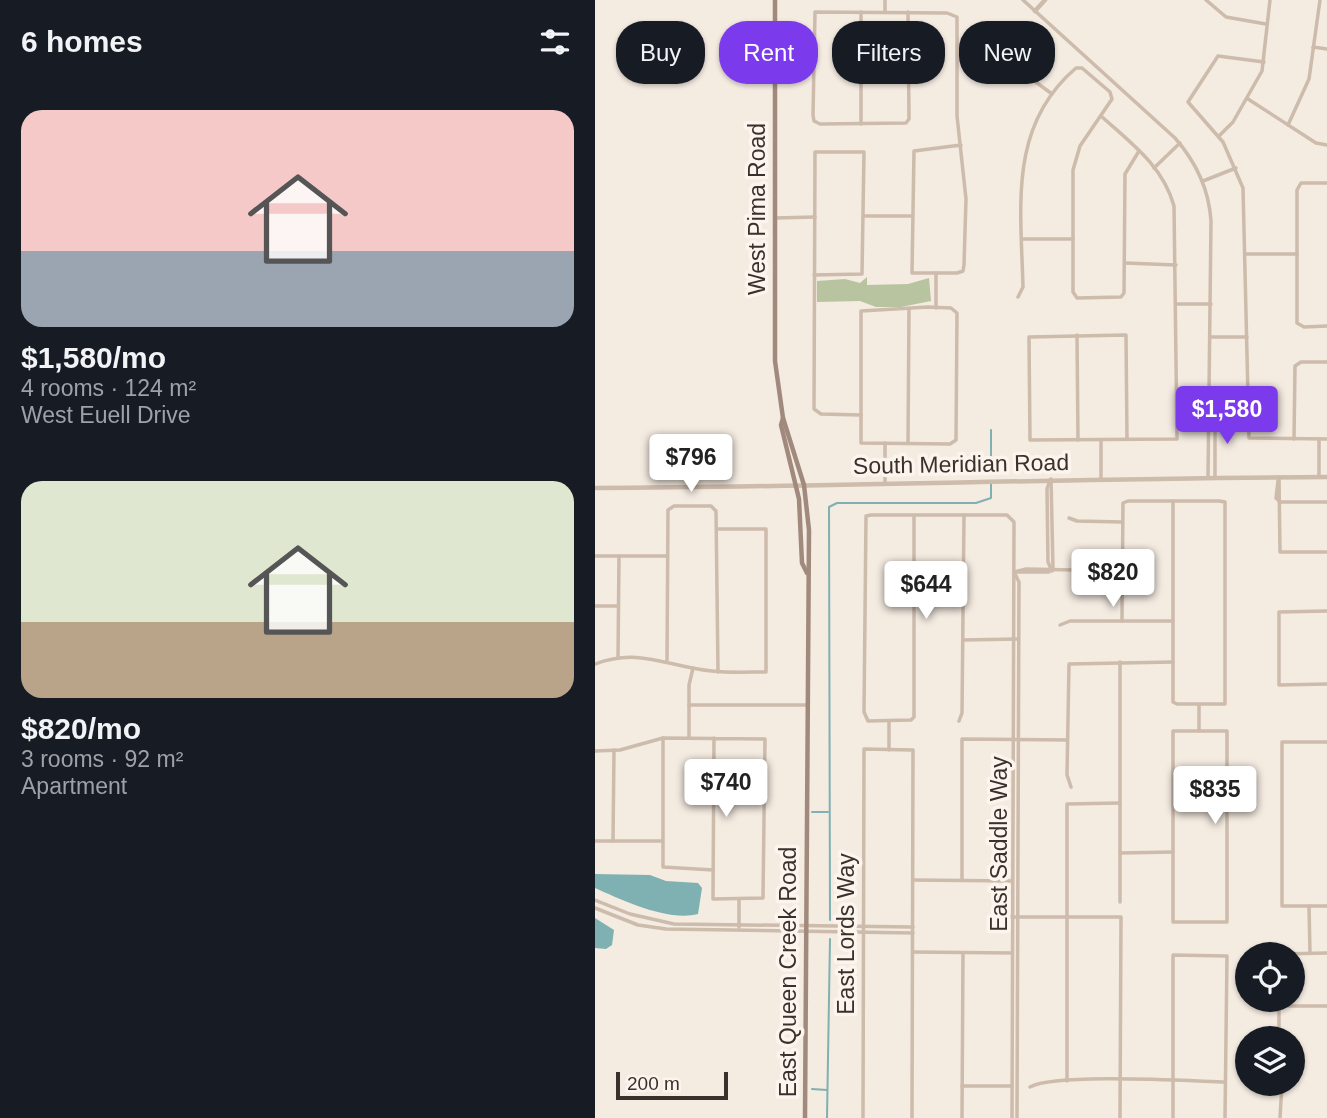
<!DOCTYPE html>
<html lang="en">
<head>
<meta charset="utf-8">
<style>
	:root { --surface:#171b24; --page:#20242c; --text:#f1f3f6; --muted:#9ea1a6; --accent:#7c3aed }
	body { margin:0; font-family:Arial,sans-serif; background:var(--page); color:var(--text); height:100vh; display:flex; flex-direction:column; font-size:26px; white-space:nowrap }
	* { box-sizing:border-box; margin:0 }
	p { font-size:23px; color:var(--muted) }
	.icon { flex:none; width:38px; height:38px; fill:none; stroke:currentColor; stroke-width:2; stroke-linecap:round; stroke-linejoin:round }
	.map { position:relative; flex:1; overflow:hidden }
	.panel { display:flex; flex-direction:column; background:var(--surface); width:595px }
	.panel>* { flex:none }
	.hud { position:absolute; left:21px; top:21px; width:606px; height:63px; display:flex; gap:14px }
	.fabs { position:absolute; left:640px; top:942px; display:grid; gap:14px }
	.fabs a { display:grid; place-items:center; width:70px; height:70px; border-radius:50%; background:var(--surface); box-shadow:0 2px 5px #0004; font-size:35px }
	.scale { position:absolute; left:21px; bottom:18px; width:112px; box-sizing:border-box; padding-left:7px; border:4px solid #3b302b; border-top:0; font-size:19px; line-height:24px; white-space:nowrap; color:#3b302b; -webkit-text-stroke:5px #fbf5ee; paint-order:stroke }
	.price { position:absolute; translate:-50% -60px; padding:0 16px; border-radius:7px; background:#fff; color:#222; font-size:23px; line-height:46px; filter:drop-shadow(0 2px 4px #0008) }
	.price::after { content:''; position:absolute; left:50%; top:42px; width:21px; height:16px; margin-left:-10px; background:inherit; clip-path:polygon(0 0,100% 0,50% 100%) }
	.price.current { background:var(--accent); color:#fff }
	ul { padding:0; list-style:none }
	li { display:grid; align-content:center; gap:14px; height:371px; padding:0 21px }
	li span { display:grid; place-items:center; height:217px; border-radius:21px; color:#555 }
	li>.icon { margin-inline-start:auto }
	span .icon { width:126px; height:126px; fill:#fffc; stroke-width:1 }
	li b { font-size:30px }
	h2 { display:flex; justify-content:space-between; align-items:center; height:84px; padding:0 21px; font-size:30px }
	.chip { padding:0 24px; border-radius:28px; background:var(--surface); box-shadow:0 2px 5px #0004; font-size:24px; line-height:63px }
	.chip.current { background:var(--accent); color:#fff }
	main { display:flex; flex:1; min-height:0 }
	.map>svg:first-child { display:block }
	.green { fill:#b8c4a0 }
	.water { fill:#7fb0b2 }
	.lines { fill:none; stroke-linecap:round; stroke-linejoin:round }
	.stream { stroke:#7fb0b2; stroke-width:2 }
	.minor { stroke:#cdbbac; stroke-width:3.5 }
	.tertiary { stroke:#cdbbac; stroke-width:4.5 }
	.secondary { stroke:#a18a7d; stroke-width:4.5 }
	.labels { text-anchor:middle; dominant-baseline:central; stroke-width:7; stroke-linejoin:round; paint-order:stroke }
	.street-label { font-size:23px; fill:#3b302b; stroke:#fbf5ee }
</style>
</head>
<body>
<main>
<section class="panel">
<h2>6 homes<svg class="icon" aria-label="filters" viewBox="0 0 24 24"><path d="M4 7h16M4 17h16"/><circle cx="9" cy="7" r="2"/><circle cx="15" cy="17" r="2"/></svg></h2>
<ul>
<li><span style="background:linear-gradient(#f6c9c9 65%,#9aa5b1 0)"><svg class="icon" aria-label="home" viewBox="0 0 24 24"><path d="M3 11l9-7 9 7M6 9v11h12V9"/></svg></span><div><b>$1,580/mo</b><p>4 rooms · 124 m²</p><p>West Euell Drive</p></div></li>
<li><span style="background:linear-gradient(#dfe7d0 65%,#b9a48a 0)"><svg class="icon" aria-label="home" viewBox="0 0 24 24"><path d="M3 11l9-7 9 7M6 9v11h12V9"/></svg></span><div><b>$820/mo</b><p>3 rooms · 92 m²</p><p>Apartment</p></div></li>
</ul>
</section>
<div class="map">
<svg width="732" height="1118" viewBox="0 0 732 1118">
	<rect width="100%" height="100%" fill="#f4ebe1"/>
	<polygon class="green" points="272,277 272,285 313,284 334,278 336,301 306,307 281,307 265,301 222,302 222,281 250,279 265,283"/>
	<g class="water">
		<path d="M0 874 55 875 71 881 103 883 107 888 103 914C73 922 27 900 0 888Z"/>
		<polygon points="0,918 19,930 17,945 11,949 0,948"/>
	</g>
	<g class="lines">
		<g class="stream">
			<polyline points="396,430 396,470"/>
			<polyline points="217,812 233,812"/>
			<polyline points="235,920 234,507 242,503 381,503 396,498 396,484"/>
			<polyline points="217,1089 232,1090"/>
			<polyline points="232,1118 235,939"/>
		</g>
		<g class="minor">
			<polyline points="290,0 290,12"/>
			<path d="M428 0 580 138C601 162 614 189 616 221L613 477"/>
			<polyline points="611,0 631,17 671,24"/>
			<polyline points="266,12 266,124"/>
			<polyline points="313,12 314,119 311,123 225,124 219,121 218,115 220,12 352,13 362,17 362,116 371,199 369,265 368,271 362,273 317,273 319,151 366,145"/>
			<polyline points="718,47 732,49"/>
			<polyline points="420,52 434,77 457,94"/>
			<polyline points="669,62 623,56 593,102 628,142 648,188 654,438 732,439"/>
			<polyline points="653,99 721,143 732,145"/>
			<path d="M506 116C536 143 568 166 579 206L582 439 435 440 434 337 531 335 532 439"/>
			<polyline points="693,125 714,79 725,0"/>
			<polyline points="624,136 638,122 667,71 675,0"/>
			<polyline points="559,168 585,143"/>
			<polyline points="608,181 641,168"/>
			<polyline points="732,183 706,183 702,190 702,323 709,327 732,326"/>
			<polyline points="269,216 317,216"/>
			<polyline points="180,218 220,217"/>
			<polyline points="427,239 478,239"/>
			<polyline points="651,254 702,254"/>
			<polyline points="530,263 581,265"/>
			<path d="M219 275 267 274 269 152H220C220 238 219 323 219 409L226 414 266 415"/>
			<path d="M423 297 428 287C426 207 413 126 481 68H487L515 92 517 99 485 146 478 170V292L482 298 526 297 529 293 530 174 544 151"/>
			<polyline points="581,304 616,304"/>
			<polygon points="333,307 356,308 362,313 361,440 355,444 266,443 266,311"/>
			<polyline points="341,308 341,273"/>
			<polyline points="482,335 483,440"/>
			<polyline points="616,337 652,337"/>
			<polyline points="616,424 620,429 620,477"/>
			<polyline points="699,439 700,366 706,362 732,362"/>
			<polyline points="724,439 724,477"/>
			<polyline points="506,440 506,478"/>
			<polyline points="290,443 290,483"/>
			<polyline points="313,443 314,309"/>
			<polyline points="684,477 685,552 732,552"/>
			<polyline points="456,479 458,569"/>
			<polyline points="455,480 452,489 453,562 457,571"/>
			<polyline points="683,481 681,498 685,502"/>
			<polyline points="685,502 732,502"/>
			<polyline points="319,515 319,717 316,720 273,721 269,712 271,516 276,515 412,515 419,522 417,1118"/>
			<polyline points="474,518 482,521 527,522"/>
			<polyline points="0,556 72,556"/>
			<polyline points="319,567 369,568"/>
			<polyline points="419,572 424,582 422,1118"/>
			<polyline points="419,572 431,569 527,571"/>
			<polyline points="421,572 454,572"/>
			<polyline points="0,606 23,606"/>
			<polyline points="732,611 684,612 684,685 732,684"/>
			<polyline points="527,621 528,503 533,501 624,501 630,502 630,704 582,704 578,702 578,501"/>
			<polyline points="465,625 475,621 578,621"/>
			<polyline points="368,640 423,639"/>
			<polyline points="23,658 24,556"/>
			<polyline points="72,660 73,510 79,506 116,506 121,511 123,672"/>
			<polyline points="525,662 525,902"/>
			<path d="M0 664C44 647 74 667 117 671 134 673 153 672 171 672V529H122"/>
			<polyline points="94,705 212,705"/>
			<polyline points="604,705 604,731"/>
			<polyline points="364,721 367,713 369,515"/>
			<rect x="578" y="731" width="54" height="191"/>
			<polyline points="68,738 68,867 118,870"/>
			<polyline points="94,738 94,685 98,668"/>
			<polyline points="732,742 687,742 687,906 732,906"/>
			<polyline points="294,750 294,721"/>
			<polyline points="0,751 25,750 68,738 170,739 168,898 118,899 119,738"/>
			<polyline points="476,787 472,775 474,664 578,662"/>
			<polyline points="0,841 67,841"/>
			<polyline points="18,841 19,750"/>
			<polyline points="525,853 578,852"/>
			<polyline points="318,880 417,881"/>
			<polyline points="367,880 367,739 472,740"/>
			<polyline points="0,900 35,914 79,924 318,927"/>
			<polyline points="714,906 715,953"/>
			<polyline points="0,908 43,925 71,929 318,933"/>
			<polyline points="416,917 526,917 525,1118"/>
			<polyline points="144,927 144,900"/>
			<polyline points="318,952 417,953"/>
			<polyline points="684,954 732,953"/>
			<polyline points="684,999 684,1038"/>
			<polyline points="684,1006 732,1006"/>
			<polyline points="472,1081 472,804 525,803"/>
			<polyline points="367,1086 417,1086"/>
			<path d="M435 1087C461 1073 594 1081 630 1082"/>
			<polyline points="268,1118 269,749 318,750 317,1118"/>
			<polyline points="367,1118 368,953"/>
			<polyline points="578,1118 578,955 632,956 630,1118"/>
			<polyline points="685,1118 687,1083"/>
		</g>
		<g class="tertiary">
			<polyline points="440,11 450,0"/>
			<path d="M0 488C244 487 488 478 732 477"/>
		</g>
		<g class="secondary">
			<polyline points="180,0 180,361 188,418 186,425 204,499 207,563 212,573"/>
			<polyline points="188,418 209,485 214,530 210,1118"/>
		</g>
	</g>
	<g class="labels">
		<g class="street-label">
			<text transform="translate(162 209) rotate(-90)">West Pima Road</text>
			<text transform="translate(366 464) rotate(-1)">South Meridian Road</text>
			<text transform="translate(404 844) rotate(-90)">East Saddle Way</text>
			<text transform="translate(251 934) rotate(-90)">East Lords Way</text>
			<text transform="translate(193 972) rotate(-90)">East Queen Creek Road</text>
		</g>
	</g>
</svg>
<div class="fabs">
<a><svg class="icon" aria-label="locate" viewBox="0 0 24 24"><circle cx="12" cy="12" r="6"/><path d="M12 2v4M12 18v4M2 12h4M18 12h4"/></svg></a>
<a><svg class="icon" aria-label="layers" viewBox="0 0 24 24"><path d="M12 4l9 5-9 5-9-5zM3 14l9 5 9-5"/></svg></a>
</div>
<div class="scale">200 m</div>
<b class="price current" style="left:632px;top:446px">$1,580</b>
<b class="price" style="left:96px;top:494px">$796</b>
<b class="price" style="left:518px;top:609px">$820</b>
<b class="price" style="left:331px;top:621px">$644</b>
<b class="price" style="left:131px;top:819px">$740</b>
<b class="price" style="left:620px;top:826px">$835</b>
<div class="hud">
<a class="chip">Buy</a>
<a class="chip current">Rent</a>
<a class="chip">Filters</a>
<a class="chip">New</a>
</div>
</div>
</main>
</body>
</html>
